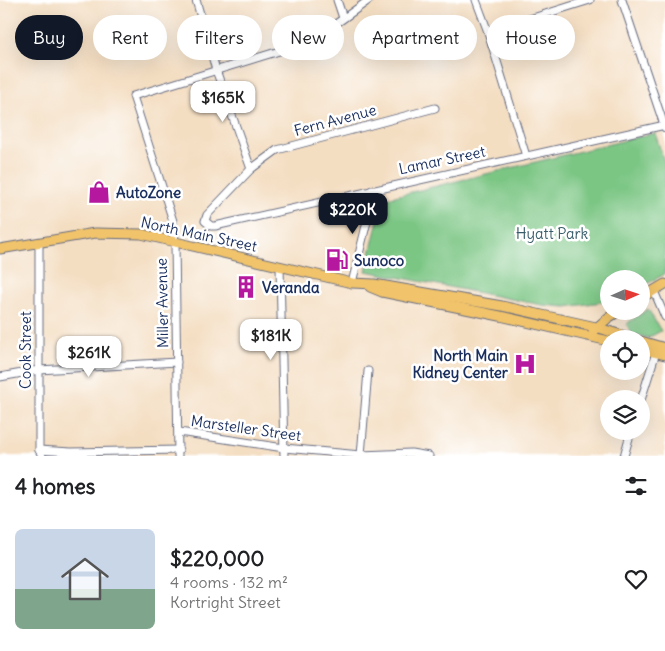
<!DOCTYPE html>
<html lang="en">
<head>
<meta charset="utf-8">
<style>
	:root { --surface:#fff; --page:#f6f6f6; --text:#202124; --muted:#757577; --line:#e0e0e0; --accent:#111827 }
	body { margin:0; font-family:Delius,sans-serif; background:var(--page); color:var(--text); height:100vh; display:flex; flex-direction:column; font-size:19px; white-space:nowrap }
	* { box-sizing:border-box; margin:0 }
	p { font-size:16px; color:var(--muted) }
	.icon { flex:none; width:28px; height:28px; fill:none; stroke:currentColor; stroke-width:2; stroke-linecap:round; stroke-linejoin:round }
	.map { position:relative; height:456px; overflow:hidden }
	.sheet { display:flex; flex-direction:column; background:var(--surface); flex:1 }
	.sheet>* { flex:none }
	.top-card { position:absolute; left:15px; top:15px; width:635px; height:45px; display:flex; gap:10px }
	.needle { width:32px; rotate:87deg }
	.fabs { position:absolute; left:600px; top:270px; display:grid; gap:10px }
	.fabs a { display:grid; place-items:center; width:50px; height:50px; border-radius:50%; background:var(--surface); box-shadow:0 5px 20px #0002; font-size:25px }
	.price { position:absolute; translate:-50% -42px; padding:0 11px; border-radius:10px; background:#fff; color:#222; font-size:16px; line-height:32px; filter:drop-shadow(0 1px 2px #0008) }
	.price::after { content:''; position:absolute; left:50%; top:30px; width:15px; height:11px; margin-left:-8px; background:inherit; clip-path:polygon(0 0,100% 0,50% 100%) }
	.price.on { background:var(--accent); color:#fff }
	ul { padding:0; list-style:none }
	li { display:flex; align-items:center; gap:15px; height:125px; padding:0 15px }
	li+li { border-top:1px solid var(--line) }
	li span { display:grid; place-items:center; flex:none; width:140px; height:100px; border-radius:8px; color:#555 }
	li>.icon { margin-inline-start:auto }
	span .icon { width:60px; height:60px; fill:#fffc; stroke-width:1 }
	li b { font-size:21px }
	h2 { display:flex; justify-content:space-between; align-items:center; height:60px; padding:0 15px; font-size:21px }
	.tag { padding:0 18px; border-radius:22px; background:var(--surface); box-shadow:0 5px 20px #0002; font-size:18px; line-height:45px }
	.tag.on { background:var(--accent); color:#fff }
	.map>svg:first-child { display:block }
	.green { fill:#7bc684; stroke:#4b7a71 }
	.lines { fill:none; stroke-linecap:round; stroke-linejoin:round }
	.minor-casing { stroke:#676c81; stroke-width:9 }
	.major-casing { stroke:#676c81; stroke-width:11 }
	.minor { stroke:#fff; stroke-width:7 }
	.major { stroke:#f1c36a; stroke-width:9 }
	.labels { text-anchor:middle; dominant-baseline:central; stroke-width:5; stroke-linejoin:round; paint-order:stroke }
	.street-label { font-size:15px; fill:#1b2f5e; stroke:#fff }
	.poi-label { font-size:15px; font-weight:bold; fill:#1b2f5e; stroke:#fff; text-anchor:start }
	.park-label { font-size:15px; fill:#385c69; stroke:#fff }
</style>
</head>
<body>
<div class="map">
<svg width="665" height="456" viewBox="0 0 665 456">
	<rect width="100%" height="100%" fill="#fff"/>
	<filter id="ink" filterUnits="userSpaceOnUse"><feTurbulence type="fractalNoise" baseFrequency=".02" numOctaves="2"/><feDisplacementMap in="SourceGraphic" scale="10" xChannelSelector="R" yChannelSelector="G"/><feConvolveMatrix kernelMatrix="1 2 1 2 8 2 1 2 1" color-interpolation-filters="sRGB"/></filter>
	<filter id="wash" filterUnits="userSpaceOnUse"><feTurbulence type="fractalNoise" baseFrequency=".0096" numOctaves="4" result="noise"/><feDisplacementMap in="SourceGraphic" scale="20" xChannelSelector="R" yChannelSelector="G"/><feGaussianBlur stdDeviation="1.12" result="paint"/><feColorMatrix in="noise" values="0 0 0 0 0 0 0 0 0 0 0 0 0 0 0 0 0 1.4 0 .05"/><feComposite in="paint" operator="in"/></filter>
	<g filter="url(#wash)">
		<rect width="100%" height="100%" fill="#f4dec2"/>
		<g class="green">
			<polygon points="655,133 665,164 665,274 641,287 641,279 609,279 609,301 566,307 542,305 366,271 383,199"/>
			<polygon points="648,309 661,331 648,338 631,333 627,325 629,322"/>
		</g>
	</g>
	<g filter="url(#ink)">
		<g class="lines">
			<defs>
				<g id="minor">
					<polyline points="196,0 216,70 251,169"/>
					<polyline points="337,0 343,18"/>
					<polyline points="476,0 488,32 526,156"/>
					<polyline points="622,0 665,128"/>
					<polyline points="488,32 590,0"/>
					<polyline points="435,108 277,150 251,169 207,215 205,221 211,226 215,226 665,125"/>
					<polyline points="39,242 39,450 42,456"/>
					<polyline points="280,266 284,456"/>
					<polyline points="352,283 372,201 372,190"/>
					<polyline points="654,291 665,317"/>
					<polyline points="0,377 39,370 177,362"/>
					<polyline points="641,400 657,349"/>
					<polyline points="179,432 284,448 361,455 411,453 429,456"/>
					<polyline points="39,450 71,452 179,450"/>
					<polyline points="361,455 368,371"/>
					<polyline points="178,456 175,243 173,221 133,96 312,41 369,0"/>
					<polyline points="624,456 631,431"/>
				</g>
				<g id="major">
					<polyline points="0,249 95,233 141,234 352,283 374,284 502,306 596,327 634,339"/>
					<polyline points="370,287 382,292 500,316 609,341"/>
					<polyline points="641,298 665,284"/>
					<polyline points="593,331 608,318 619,311"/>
					<polyline points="641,341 665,348"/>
					<polyline points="641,349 665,355"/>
				</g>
			</defs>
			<use href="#minor" class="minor-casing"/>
			<use href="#major" class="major-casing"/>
			<use href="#minor" class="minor"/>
			<use href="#major" class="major"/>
		</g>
	</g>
	<defs>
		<symbol id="shop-bare" viewBox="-9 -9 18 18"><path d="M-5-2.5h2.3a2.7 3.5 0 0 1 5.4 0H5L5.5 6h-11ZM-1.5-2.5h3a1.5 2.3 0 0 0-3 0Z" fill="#b5179e" stroke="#fff" stroke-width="2.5" paint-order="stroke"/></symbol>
		<symbol id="fuel-bare" viewBox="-9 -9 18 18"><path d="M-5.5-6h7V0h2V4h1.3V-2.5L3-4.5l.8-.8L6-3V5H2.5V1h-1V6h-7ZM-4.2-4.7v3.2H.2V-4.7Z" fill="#b5179e" stroke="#fff" stroke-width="2.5" paint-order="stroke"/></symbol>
		<symbol id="building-bare" viewBox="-9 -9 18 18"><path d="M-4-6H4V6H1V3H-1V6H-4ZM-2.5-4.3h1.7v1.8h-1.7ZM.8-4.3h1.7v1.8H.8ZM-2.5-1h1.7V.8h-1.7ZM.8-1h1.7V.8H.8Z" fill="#b5179e" stroke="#fff" stroke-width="2.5" paint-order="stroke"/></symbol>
		<symbol id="hospital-bare" viewBox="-9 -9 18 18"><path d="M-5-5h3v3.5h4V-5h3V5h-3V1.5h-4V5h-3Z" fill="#b5179e" stroke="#fff" stroke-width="2.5" paint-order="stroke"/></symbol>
	</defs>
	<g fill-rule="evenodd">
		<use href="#shop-bare" x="83" y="176" width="32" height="32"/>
		<use href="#fuel-bare" x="321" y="244" width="32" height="32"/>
		<use href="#building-bare" x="230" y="271" width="32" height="32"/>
		<use href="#hospital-bare" x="509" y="348" width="32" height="32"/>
	</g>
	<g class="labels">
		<g class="street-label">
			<text transform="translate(335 120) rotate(-15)">Fern Avenue</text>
			<text transform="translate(442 160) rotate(-12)">Lamar Street</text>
			<text transform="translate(199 234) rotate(12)">North Main Street</text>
			<text transform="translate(162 303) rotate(-91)">Miller Avenue</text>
			<text transform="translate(25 350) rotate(-90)">Cook Street</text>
			<text transform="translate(246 428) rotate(8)">Marsteller Street</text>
		</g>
		<g class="poi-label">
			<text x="116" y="192">AutoZone</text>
			<text x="354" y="260">Sunoco</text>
			<text x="262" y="287">Veranda</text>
			<text x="508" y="355" text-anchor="end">North Main<tspan x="508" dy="17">Kidney Center</tspan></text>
		</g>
		<g class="park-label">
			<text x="552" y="233">Hyatt Park</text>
		</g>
	</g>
</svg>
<div class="fabs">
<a><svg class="needle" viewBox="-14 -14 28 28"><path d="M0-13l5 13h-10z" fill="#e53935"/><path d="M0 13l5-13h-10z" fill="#757577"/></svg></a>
<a><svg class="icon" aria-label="locate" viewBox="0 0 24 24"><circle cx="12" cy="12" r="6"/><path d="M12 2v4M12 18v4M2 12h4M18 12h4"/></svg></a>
<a><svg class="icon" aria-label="layers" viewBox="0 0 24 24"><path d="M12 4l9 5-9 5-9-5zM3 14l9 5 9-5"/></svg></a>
</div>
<b class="price" style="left:223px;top:123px">$165K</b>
<b class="price on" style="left:353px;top:235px">$220K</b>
<b class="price" style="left:271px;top:361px">$181K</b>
<b class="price" style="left:89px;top:378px">$261K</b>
<div class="top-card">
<a class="tag on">Buy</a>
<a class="tag">Rent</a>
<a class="tag">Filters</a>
<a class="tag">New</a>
<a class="tag">Apartment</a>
<a class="tag">House</a>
</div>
</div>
<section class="sheet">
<h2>4 homes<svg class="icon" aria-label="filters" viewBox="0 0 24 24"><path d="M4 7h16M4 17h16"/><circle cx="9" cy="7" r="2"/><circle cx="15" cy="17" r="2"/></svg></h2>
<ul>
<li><span style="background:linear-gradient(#c9d6e8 60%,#7fa58c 0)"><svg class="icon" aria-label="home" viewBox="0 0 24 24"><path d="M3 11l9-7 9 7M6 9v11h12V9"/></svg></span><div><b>$220,000</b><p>4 rooms · 132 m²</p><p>Kortright Street</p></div><svg class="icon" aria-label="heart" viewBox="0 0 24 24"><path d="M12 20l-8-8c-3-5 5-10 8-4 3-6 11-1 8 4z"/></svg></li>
</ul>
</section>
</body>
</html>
